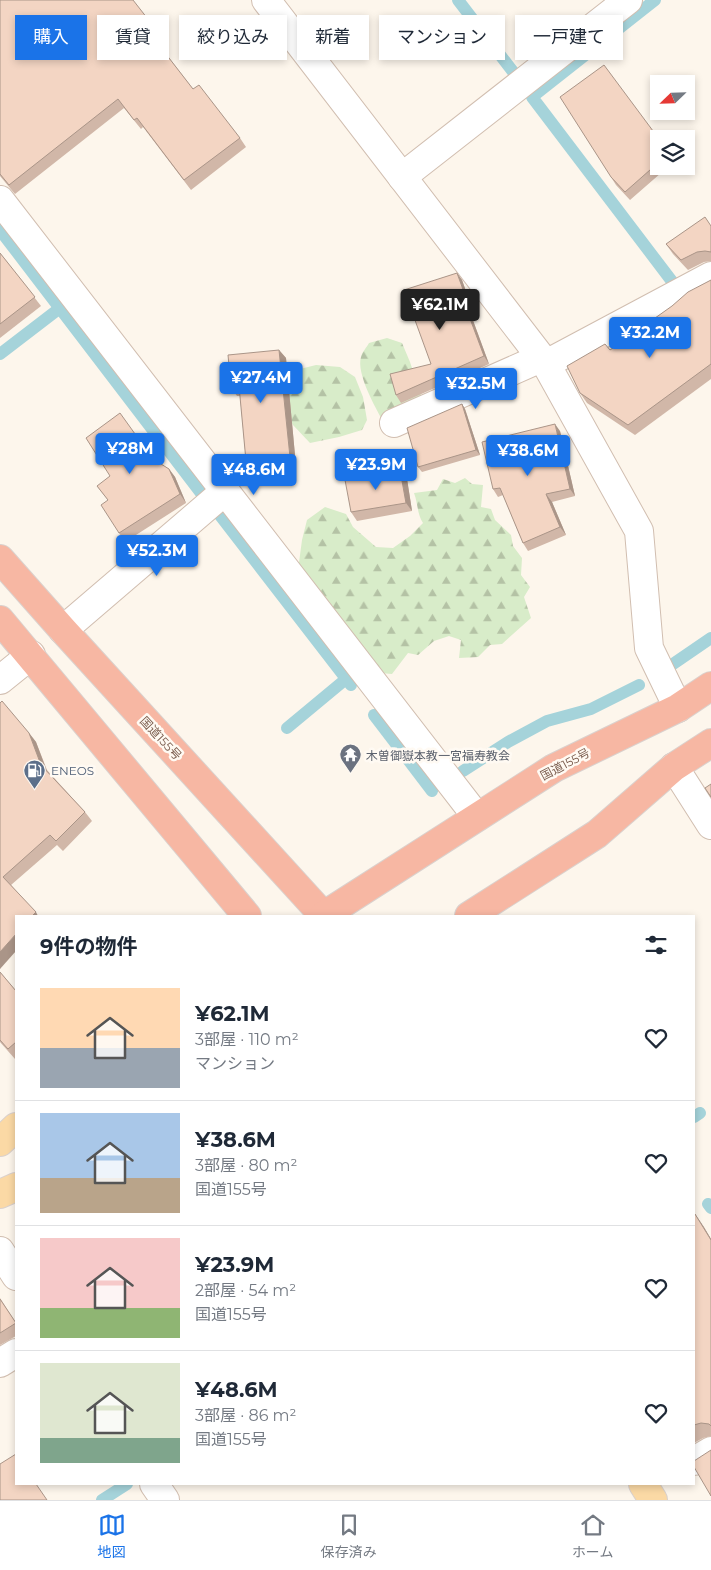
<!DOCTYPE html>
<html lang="ja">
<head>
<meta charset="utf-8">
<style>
	:root { --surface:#fff; --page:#f2f2f3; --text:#1f2937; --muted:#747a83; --line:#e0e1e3; --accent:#1a73e8 }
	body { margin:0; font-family:Montserrat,"Noto Sans JP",sans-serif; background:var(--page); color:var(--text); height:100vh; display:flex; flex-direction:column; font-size:19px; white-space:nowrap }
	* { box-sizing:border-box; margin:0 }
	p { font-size:16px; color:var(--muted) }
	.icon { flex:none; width:28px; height:28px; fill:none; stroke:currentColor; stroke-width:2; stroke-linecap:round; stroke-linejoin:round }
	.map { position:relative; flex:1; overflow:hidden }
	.drawer { position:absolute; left:15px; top:915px; width:680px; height:570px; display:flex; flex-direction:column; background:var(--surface); border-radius:0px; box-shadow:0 2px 8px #0003 }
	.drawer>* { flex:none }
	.guide { position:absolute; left:15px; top:15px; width:681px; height:45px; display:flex; gap:10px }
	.needle { width:32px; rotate:247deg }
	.tools { position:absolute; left:650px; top:75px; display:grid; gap:10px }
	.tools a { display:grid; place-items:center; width:45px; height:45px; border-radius:0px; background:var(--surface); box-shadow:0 2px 8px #0003; font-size:25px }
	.price { position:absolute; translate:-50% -42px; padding:0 11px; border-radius:5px; background:var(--accent); color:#fff; font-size:16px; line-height:32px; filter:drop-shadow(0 1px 2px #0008) }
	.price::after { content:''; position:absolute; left:50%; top:30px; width:15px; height:11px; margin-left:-8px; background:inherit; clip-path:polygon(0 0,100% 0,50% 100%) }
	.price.current { background:#222; color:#fff }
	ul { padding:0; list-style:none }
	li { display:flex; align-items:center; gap:15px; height:125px; padding:0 25px }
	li+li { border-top:1px solid var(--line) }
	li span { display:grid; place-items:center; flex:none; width:140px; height:100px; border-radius:0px; color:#555 }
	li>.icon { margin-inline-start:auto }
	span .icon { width:60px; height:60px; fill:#fffc; stroke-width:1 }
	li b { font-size:21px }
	h2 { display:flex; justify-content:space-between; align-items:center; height:60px; padding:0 25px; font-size:21px }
	.chip { padding:0 18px; border-radius:0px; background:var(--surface); box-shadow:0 2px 8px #0003; font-size:18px; line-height:45px }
	.chip.current { background:var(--accent); color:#fff }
	.menu { display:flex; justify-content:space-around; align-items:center; height:70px; border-top:1px solid var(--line); background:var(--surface); font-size:14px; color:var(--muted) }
	.menu a { display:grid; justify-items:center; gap:2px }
	.menu .current { color:var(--accent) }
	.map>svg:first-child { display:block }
	.forest { fill:url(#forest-firs) }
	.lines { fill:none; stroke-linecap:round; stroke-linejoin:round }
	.stream { stroke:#a5d3da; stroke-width:12 }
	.minor-casing { stroke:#d1beb0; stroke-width:30 }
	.major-casing { stroke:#dad1cd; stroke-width:30 }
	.highway-casing { stroke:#dad1cd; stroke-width:30 }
	.minor { stroke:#fff; stroke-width:28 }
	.major { stroke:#fbd9a5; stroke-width:28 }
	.highway { stroke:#f7b7a3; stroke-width:28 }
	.wall { fill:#d1b7a8 }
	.shaded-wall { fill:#aa9588 }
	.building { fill:#f3d5c3; stroke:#aa9588 }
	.labels { text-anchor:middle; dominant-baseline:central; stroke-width:5; stroke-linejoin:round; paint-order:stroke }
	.street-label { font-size:12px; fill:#7a5c4d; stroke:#fffaf3 }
	.worship-label { font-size:12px; fill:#5b616d; stroke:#fffaf3; text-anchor:start }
	.service-label { font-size:12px; fill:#4e5e75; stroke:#fffaf3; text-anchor:start }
</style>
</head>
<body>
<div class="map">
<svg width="711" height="1500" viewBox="0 0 711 1500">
	<defs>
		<pattern id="forest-firs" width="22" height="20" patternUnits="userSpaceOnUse" patternTransform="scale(1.25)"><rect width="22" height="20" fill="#d8ecc9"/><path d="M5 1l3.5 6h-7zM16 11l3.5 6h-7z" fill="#b4c2a5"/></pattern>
	</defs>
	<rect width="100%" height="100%" fill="#fdf6ec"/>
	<g class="forest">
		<path d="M387 338 402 343 410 362 424 404 383 421C375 407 356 373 361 357 362 352 367 347 369 343Z"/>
		<polygon points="316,365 340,367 355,377 363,397 367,420 362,430 339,437 310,443 293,425 285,412 282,380 300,369"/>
		<path d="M465 478 472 484 483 485 481 507 491 509 495 520 511 535 513 546 522 558 521 575 530 587 524 597 531 618 502 644 490 645 478 657 459 658 461 640 449 636 434 641 418 655 408 653 392 674 380 673 298 570 302 540 307 520 325 507 346 514 353 527 376 547 393 548 410 536 423 523C417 514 418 503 414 493L437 490 443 479 455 483Z"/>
	</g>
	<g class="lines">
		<g class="stream">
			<polyline points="458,0 514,73"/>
			<polyline points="655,0 532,97 674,284"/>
			<polyline points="0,230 201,493"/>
			<polyline points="0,354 60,308"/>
			<polyline points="219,514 351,685"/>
			<polyline points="673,664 711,638"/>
			<polyline points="374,715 432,791"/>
			<polyline points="287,728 346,679"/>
			<polyline points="463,771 508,742 547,721 591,709 639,685"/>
			<polyline points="694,1117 700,1113"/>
			<polyline points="708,1204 711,1208"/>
			<polyline points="102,1500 127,1484"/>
		</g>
		<defs>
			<g id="minor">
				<polyline points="266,0 546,364 639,531 649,648 678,708"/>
				<polyline points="402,177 628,0"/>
				<polyline points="0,200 477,817"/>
				<polyline points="546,364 711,276"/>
				<polyline points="394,423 541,358"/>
				<polyline points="63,630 224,492"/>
				<polyline points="0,680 31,655"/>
				<polyline points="674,767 711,825"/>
				<polyline points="0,1251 16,1276"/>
				<polyline points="0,1363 16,1353"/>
				<polyline points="694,1461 711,1451"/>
				<polyline points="154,1484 165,1500"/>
			</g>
			<g id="major">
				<polyline points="0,1142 16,1127"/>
				<polyline points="0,1194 16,1187"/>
				<polyline points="643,1484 653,1500"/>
			</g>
			<g id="highway">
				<polyline points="0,559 63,630 324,916"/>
				<polyline points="0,620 247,916"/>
				<polyline points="323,916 554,768 678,708 711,686"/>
				<polyline points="469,916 597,834 674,767 711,743"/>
			</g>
		</defs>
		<use href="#minor" class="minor-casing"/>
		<use href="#major" class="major-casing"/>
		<use href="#highway" class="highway-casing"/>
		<use href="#minor" class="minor"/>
		<use href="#major" class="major"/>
		<use href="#highway" class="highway"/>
	</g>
	<g class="wall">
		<polygon points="0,0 158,32 164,41 159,45 193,89 240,138 246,147 191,190 143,127 141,129 124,108 15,194 0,176"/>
		<polygon points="659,139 659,166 669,166 630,200 616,185 611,177"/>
		<polygon points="711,225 711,261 704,262 688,270 673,254 666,244"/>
		<polygon points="0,253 41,306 0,338"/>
		<polygon points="457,273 462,280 474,314 471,315 489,364 401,403 396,395 431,364"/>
		<polygon points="711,280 711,379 635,435 587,403 580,393 610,350"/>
		<polygon points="279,350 286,358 296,466 252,469 246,461 240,396 237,396 231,387"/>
		<polygon points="462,404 465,409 480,455 422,472 418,467"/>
		<polygon points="560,431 575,496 552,502 566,535 528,551 523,543 503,495 498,497 493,489"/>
		<polygon points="153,459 169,469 175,477 186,503 125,542 119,533 108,500 97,486"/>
		<polygon points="400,470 407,479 412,511 357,521 351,512"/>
		<polygon points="0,703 29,733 36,742 47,770 85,812 92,821 63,851 57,845 11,885 38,916 16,916 0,969"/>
		<polygon points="0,972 16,991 16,1058 15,1059 0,1042"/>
		<polygon points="695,1214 711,1239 711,1436 703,1438 694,1443 694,1215"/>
		<polygon points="0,1298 16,1323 16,1336 0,1345"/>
	</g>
	<g class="shaded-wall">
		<polygon points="457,273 462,280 474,314 469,306"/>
		<polygon points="466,308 471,315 489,364 484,356"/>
		<polygon points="279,350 286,358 296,466 290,457"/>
		<polygon points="462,404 465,409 480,455 476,450"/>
		<polygon points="555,424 560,431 575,496 570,489"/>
		<polygon points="169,469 175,477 186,503 180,494"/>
		<polygon points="400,470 407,479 412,511 406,503"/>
		<polygon points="546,494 552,502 566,535 560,527"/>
		<polygon points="29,733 36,742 48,774 41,765"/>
		<polygon points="36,912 38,916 32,916"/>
		<polygon points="16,934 16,951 0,969 0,952"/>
		<polygon points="695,1214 704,1227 711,1239 711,1240"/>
	</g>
	<g class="building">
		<polygon points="0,0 133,0 158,32 152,36 193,89 199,85 240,138 184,180 137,118 134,120 118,99 9,185 0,174"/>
		<polygon points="604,65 659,139 659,162 625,192 611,177 560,97"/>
		<polygon points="705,217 711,226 711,252 705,251 697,252 681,260 666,244"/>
		<polygon points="0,253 35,297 0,324"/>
		<polygon points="457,273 469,306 466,308 484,356 396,395 390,374 431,364 404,290"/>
		<polygon points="711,280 711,364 628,425 580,393 567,366 605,344 610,350 672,306 688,292"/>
		<polygon points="279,350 290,457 246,461 239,386 231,387 228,355"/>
		<polygon points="462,404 476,450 418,467 407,428"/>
		<polygon points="120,413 153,459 169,469 180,494 119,533 101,505 108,500 97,486 110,476 86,438"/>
		<polygon points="555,424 570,489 546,494 560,527 523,543 500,488 493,489 482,442"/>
		<polygon points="400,470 406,503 351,512 345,480"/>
		<polygon points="2,701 29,733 41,765 85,812 56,841 50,835 3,877 36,912 32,916 16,916 16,934 0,952 0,703"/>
		<polygon points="711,784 711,797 705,788"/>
		<polygon points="0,972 16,991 16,1042 8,1049 0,1040"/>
		<polygon points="695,1214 711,1240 711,1426 709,1424 701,1423 694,1425 694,1215"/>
		<polygon points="0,1299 16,1323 0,1333"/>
		<polygon points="711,1450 711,1496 694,1467 694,1461"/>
		<polygon points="16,1454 16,1484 36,1484 47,1500 0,1500 0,1464"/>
	</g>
	<defs>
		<symbol id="temple-pin" viewBox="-11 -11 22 30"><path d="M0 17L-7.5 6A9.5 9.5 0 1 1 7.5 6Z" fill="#6b7280" stroke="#fffaf3"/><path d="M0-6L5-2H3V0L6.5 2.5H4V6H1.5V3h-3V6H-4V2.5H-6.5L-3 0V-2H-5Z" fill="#fff"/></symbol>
		<symbol id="fuel-pin" viewBox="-11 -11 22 30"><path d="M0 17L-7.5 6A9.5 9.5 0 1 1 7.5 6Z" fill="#5c6f8a" stroke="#fffaf3"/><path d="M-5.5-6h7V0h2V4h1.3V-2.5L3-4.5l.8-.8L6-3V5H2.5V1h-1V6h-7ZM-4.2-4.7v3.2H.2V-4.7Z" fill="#fff"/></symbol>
	</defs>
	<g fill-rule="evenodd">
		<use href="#temple-pin" x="338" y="742" width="25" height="34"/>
		<use href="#fuel-pin" x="22" y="758" width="25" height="34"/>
	</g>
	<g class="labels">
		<g class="street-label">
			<text transform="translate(161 738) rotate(47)">国道155号</text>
			<text transform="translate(565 764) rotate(-28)">国道155号</text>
		</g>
		<g class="worship-label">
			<text x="366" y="755">木曽御嶽本教一宮福寿教会</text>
		</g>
		<g class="service-label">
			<text x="51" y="770">ENEOS</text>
		</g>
	</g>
</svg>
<div class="tools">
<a><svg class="needle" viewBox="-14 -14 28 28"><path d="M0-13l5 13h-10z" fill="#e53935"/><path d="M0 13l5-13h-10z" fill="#747a83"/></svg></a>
<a><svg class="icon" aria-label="layers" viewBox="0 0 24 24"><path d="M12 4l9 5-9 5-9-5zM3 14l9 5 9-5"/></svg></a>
</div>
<b class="price current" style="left:440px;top:331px">¥62.1M</b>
<b class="price" style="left:650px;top:359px">¥32.2M</b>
<b class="price" style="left:261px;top:404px">¥27.4M</b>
<b class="price" style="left:476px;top:410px">¥32.5M</b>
<b class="price" style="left:130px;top:475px">¥28M</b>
<b class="price" style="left:528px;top:477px">¥38.6M</b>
<b class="price" style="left:376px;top:491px">¥23.9M</b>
<b class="price" style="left:254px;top:496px">¥48.6M</b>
<b class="price" style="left:157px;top:577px">¥52.3M</b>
<div class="guide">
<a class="chip current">購入</a>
<a class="chip">賃貸</a>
<a class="chip">絞り込み</a>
<a class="chip">新着</a>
<a class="chip">マンション</a>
<a class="chip">一戸建て</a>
</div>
<section class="drawer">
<h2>9件の物件<svg class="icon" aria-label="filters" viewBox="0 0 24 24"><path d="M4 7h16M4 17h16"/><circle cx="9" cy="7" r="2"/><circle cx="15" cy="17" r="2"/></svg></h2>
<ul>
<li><span style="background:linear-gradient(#ffd9b3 60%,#9aa5b1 0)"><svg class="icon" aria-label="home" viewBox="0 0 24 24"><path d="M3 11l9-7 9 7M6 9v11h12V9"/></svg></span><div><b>¥62.1M</b><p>3部屋 · 110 m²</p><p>マンション</p></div><svg class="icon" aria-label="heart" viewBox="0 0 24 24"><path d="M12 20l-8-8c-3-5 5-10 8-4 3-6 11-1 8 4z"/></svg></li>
<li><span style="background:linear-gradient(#a9c7e8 65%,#b9a48a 0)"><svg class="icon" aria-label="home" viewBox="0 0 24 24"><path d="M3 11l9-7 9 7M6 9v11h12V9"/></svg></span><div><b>¥38.6M</b><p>3部屋 · 80 m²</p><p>国道155号</p></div><svg class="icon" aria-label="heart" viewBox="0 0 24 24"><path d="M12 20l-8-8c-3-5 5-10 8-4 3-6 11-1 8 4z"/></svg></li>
<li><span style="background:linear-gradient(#f6c9c9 70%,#8fb573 0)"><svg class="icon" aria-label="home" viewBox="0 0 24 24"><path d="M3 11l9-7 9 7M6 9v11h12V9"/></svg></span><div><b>¥23.9M</b><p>2部屋 · 54 m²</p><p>国道155号</p></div><svg class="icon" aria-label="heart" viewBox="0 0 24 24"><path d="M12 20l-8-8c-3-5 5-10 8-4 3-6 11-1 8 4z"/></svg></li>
<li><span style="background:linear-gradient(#dfe7d0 75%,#7fa58c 0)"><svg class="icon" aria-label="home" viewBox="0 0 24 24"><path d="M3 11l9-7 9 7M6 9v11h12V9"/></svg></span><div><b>¥48.6M</b><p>3部屋 · 86 m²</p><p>国道155号</p></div><svg class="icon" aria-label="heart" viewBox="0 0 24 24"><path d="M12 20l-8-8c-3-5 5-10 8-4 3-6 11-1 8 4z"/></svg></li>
</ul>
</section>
</div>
<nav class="menu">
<a class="current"><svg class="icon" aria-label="map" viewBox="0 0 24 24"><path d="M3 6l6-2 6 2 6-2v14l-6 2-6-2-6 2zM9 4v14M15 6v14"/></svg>地図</a>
<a><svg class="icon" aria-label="saved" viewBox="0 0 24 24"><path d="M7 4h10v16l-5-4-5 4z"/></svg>保存済み</a>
<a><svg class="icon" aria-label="home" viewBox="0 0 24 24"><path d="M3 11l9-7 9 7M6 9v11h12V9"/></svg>ホーム</a>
</nav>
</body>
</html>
